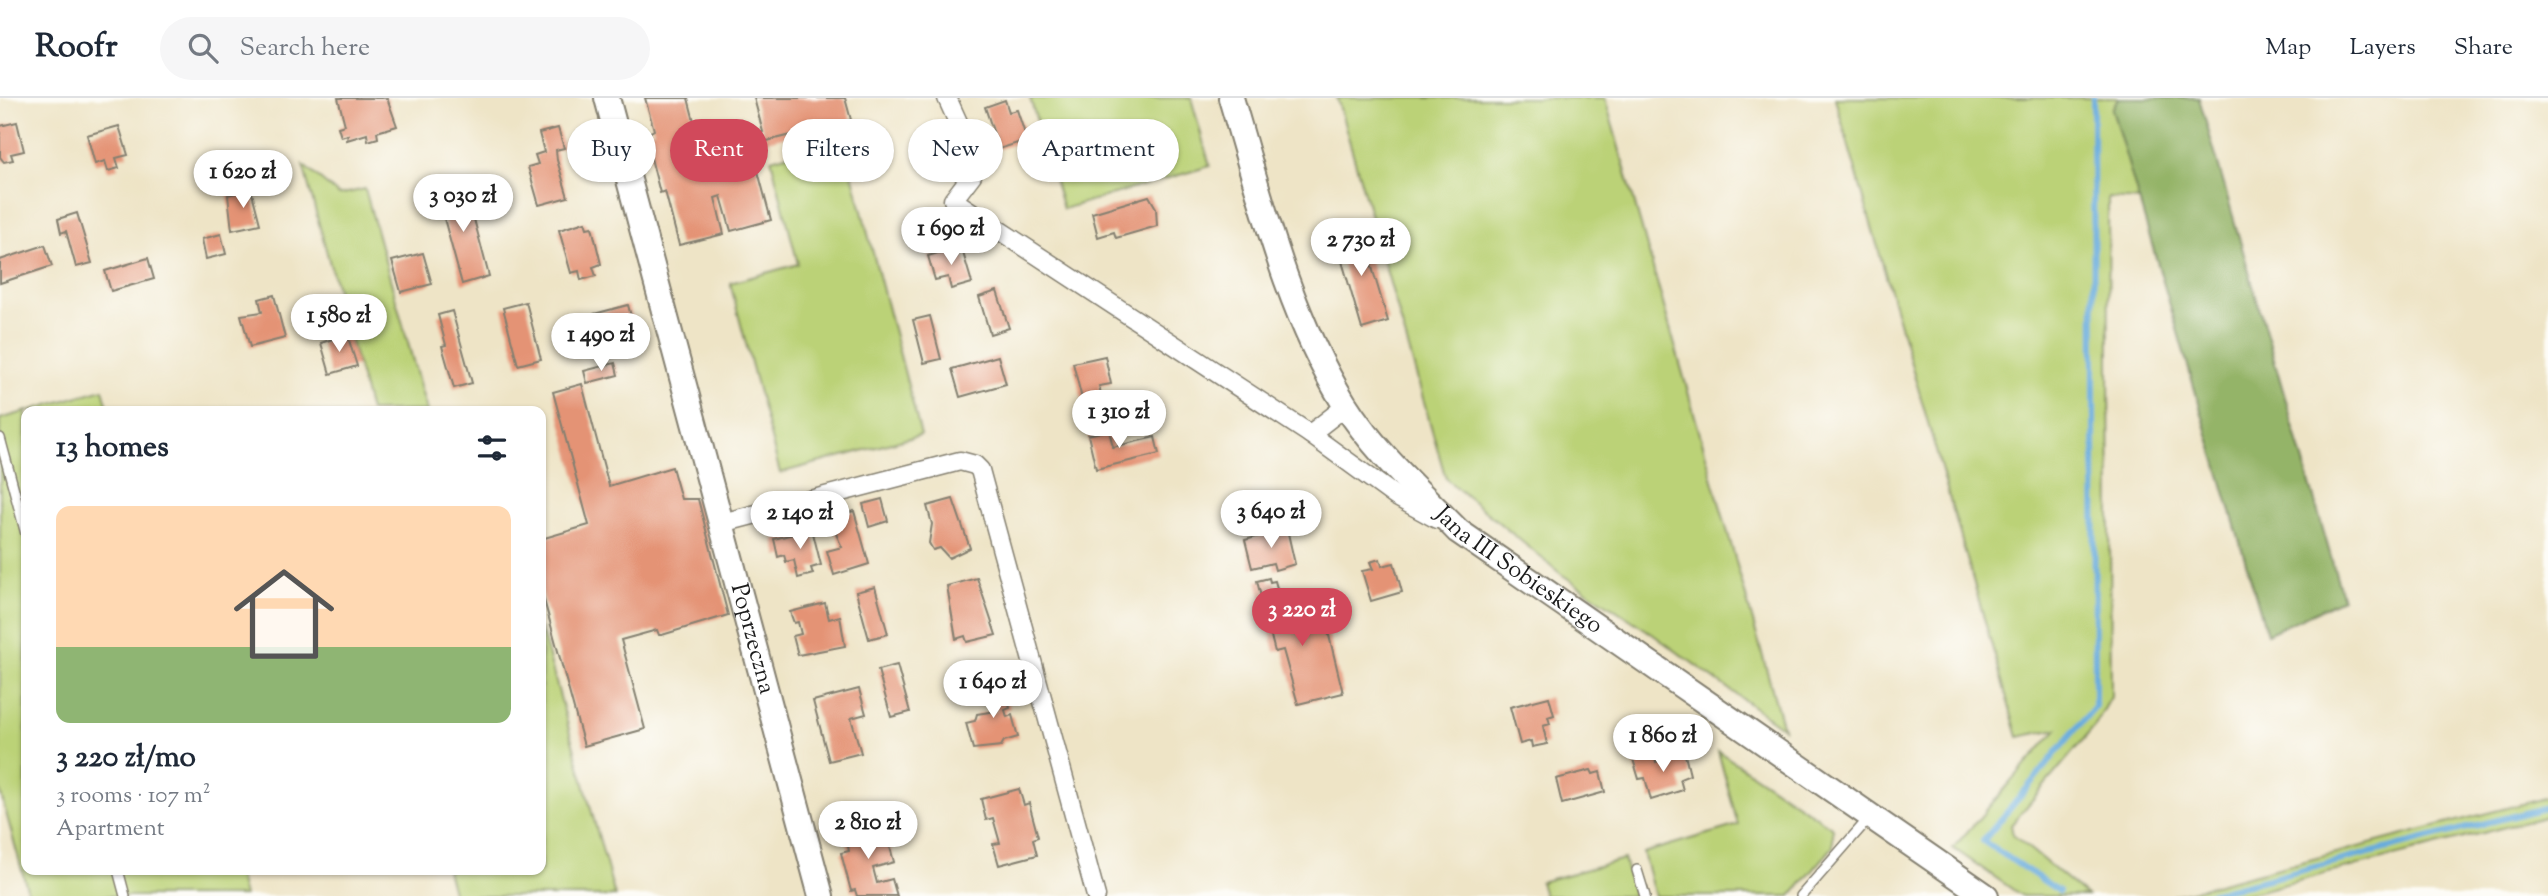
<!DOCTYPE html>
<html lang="en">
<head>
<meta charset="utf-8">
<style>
	:root { --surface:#fff; --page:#f6f6f7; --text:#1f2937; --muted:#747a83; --line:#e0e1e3; --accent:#d1495b }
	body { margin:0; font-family:"Sorts Mill Goudy",serif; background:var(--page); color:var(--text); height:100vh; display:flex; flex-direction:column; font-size:26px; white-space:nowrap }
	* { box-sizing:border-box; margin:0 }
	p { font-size:23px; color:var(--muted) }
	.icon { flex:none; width:38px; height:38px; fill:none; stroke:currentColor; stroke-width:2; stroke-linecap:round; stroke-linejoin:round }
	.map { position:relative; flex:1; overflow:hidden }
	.details { position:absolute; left:21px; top:308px; width:525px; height:469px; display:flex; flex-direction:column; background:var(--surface); border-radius:14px; box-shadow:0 2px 5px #0004 }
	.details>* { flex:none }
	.top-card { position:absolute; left:567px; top:21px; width:665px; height:63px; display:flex; gap:14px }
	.price { position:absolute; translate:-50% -60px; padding:0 16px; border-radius:24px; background:#fff; color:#222; font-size:23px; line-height:46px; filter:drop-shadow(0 2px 4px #0008) }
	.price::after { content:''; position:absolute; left:50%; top:42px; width:21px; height:16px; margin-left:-10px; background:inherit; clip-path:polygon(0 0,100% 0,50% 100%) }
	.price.current { background:var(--accent); color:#fff }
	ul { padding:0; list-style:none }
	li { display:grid; align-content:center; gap:14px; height:371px; padding:0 35px }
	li+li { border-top:2px solid var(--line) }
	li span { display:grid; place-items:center; height:217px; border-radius:14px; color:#555 }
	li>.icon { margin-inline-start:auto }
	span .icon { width:126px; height:126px; fill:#fffc; stroke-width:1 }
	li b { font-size:30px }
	h2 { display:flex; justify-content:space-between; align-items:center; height:84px; padding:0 35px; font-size:30px }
	.tag { padding:0 24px; border-radius:32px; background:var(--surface); box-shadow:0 2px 5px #0004; font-size:24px; line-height:63px }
	.tag.current { background:var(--accent); color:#fff }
	header { display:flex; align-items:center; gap:42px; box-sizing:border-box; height:98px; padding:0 35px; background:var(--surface); border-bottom:2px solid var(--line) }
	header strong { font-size:33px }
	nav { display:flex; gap:38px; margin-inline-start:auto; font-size:24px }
	.search { width:490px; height:63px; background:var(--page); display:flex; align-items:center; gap:18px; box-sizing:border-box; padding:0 24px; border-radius:38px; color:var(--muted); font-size:26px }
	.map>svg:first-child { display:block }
	.green { fill:#bbd277; stroke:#6c774a; stroke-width:2 }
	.forest { fill:#94b468; stroke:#586842; stroke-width:2 }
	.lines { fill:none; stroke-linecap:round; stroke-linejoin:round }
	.stream { stroke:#67acdd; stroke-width:6 }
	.building { fill:#e49374 }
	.lane-casing { stroke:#858071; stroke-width:12 }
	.street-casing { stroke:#858071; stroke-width:21 }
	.secondary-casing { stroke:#858071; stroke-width:28 }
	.lane { stroke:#fff; stroke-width:9 }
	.street { stroke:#fff; stroke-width:18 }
	.secondary { stroke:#fff; stroke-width:24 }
	.labels { text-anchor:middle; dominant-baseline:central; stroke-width:7; stroke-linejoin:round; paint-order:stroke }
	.street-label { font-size:24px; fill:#1c1c1c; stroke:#fdfcf7 }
</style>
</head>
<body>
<header>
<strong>Roofr</strong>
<div class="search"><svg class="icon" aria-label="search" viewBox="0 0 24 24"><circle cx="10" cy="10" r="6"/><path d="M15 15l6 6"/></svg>Search here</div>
<nav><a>Map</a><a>Layers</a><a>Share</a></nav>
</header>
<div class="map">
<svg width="2548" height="798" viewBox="0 0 2548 798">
	<rect width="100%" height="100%" fill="#fdfcf7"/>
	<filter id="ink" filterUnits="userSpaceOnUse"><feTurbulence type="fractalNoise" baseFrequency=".0143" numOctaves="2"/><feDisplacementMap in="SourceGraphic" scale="14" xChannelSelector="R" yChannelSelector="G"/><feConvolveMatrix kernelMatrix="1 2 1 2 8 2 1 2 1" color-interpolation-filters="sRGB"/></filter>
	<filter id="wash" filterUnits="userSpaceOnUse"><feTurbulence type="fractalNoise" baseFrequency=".00686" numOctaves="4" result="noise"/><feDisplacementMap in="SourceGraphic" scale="28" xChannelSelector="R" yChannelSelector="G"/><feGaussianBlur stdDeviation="1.57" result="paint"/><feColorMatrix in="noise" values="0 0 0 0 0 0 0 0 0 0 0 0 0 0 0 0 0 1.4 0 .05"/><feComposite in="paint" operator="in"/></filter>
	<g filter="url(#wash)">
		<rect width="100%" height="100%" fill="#eee4c6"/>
		<g class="green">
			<polygon points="1030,0 1191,0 1210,68 1063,111"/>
			<polygon points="1337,0 1605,0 1783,630 1648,533 1561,476 1446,381"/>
			<polygon points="1835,0 2118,0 2112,11 2140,102 2108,100 2111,599 2094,629 2011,727 2013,737 2087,798 2022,798 1953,750 2057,631 2018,639"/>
			<polygon points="843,41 921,337 780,375 730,185 798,166 771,61"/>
			<polygon points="303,67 339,97 365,91 427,313 370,313"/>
			<polygon points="103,291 109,313 26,313 26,772 237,772 244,798 29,798 0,693 0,321"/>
			<polygon points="541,530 615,798 454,798 447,772 541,772"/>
			<polygon points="1718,653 1833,730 1833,749 1791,798 1655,798 1643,755 1738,727"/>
			<polygon points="2548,699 2548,718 2240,798 2172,798"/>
			<polygon points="1624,761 1634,798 1544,798 1540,784"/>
		</g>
		<polygon class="forest" points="2118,0 2199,0 2343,501 2267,536 2112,11"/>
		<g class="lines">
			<g class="stream">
				<polyline points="2059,793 1983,743 2095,608 2093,0"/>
				<polyline points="2202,798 2548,709"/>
			</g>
		</g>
		<g id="blocks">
			<g class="building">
				<polygon points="338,0 387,0 397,28 377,34 378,40 368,43 367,36 347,42 348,37 341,39 338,29 345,27"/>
				<polygon points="645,0 688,0 701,50 708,48 707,44 747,33 748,38 763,34 754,0 845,0 851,22 751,47 771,122 731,133 721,98 715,100 724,136 679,147 665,93 660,95 645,37 654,32"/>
				<polygon points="1005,2 1009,14 1017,12 1027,42 999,51 985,9"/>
				<polygon points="17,24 24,53 11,56 13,62 4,64 0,59 0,28"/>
				<polygon points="119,28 128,57 116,60 119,70 108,73 105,63 95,66 87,37"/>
				<polygon points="558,30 564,50 556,52 557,62 568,99 539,107 528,69 538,66 535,57 544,54 539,35"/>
				<polygon points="465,87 489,178 462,186 437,95"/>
				<polygon points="251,91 260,126 232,132 228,97"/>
				<polygon points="1149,98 1156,110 1157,128 1116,140 1114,134 1098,139 1092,115"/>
				<polygon points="77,115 92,165 76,169 66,133 61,135 58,121"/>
				<polygon points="585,124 587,130 592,129 601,166 593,169 596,178 581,182 579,173 571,175 559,132"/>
				<polygon points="1360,129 1388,223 1362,231 1334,136"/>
				<polygon points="221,136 226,156 206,161 202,141"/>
				<polygon points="45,147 52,168 0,185 0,162"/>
				<polygon points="961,148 972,185 951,191 948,179 935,182 928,158"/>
				<polygon points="423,155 432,186 401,194 392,163"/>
				<polygon points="148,160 154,181 111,193 105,173"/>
				<polygon points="997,193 1009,230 990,236 979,199"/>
				<polygon points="274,197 285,240 250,249 241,217 262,214 259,201"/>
				<polygon points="526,204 541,261 518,267 503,210"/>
				<polygon points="628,207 637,240 604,249 594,216"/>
				<polygon points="452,213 472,285 454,290 442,248 446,247 438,217"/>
				<polygon points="930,218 941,261 924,265 913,222"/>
				<polygon points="347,236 357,268 330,276 321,245"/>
				<polygon points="998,258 1006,286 960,299 952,271"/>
				<polygon points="1105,258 1111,286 1099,288 1101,296 1082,301 1073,265"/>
				<polygon points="615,265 618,277 587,285 584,273"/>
				<polygon points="582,286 609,388 672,369 681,401 698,401 728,517 662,537 659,537 657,532 621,542 645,631 584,648 541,491 541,441 589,427 553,294"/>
				<polygon points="1109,332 1113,349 1155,339 1159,356 1096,371 1088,337"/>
				<polygon points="882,401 888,423 869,429 863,406"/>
				<polygon points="953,401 970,450 949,460 940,450 933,452 929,445 932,426 927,408"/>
				<polygon points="854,413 869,466 834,477 827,453 842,449 829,420"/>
				<polygon points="812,431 821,467 811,470 813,476 798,480 794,462 786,464 784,457 778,459 774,441"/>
				<polygon points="1287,431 1295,466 1275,472 1273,465 1252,470 1245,442"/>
				<polygon points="1380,461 1382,468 1394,465 1402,494 1371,503 1362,473 1373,471 1370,464"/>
				<polygon points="977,480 996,537 967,544 965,538 956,541 947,488"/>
				<polygon points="1269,480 1270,484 1275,483 1286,522 1323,513 1343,595 1298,606 1283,552 1275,554 1257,483"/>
				<polygon points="875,489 888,536 869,541 856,494"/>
				<polygon points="825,505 829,521 840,518 845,548 798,557 793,538 801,536 798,524 794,525 790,514"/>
				<polygon points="897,567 910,614 891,619 878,572"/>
				<polygon points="1003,583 1010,610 1005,612 1007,619 1012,617 1018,639 1004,643 1001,648 973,651 966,625 975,623 977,616 997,613 996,608 990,609 981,589"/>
				<polygon points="859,591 866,616 851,620 861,655 829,663 813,603"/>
				<polygon points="1549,599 1554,617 1548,619 1550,626 1543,628 1547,646 1532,649 1531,643 1520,646 1510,609"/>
				<polygon points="1684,653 1690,677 1680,681 1683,692 1651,702 1645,680 1639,681 1633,661 1654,656 1656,664"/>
				<polygon points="1591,672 1593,676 1600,674 1605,694 1562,706 1556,681"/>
				<polygon points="1019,691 1024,707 1029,705 1038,739 1033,741 1037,757 999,767 993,746 1000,745 993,720 986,722 981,701"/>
				<polygon points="872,726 874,733 885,730 894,764 873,770 877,785 892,781 897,798 857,798 855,792 851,793 841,755 849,753 845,734"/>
			</g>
		</g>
	</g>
	<g filter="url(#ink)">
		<use href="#blocks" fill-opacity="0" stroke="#858071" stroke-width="2"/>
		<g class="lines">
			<defs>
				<g id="lane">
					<polyline points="0,340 26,436"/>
					<polyline points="118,772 125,798"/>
					<polyline points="1637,772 1645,798"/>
					<polyline points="1801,798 1870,719"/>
				</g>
				<g id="street">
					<polyline points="947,0 976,64 972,77 953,102 1310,336 1346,308"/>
					<polyline points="1310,336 1395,398 1437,421"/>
					<polyline points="722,425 960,363 975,367 980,372 1096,798"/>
				</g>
				<g id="secondary">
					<path id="s1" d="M607 0 821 798"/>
					<path id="s2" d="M1231 0C1262 104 1287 212 1344 305 1374 353 1419 393 1458 433L1986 798"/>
				</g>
			</defs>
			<use href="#lane" class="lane-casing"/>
			<use href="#street" class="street-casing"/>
			<use href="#secondary" class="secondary-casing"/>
			<use href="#lane" class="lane"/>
			<use href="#street" class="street"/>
			<use href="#secondary" class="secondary"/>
		</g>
	</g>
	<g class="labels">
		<g class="street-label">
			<text stroke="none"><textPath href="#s2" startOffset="570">Jana III Sobieskiego</textPath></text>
			<text stroke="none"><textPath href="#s1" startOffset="560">Poprzeczna</textPath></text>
		</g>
	</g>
</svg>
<b class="price" style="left:243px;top:112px">1 620 zł</b>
<b class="price" style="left:463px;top:136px">3 030 zł</b>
<b class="price" style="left:951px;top:169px">1 690 zł</b>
<b class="price" style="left:1361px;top:180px">2 730 zł</b>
<b class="price" style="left:339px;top:256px">1 580 zł</b>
<b class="price" style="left:601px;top:275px">1 490 zł</b>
<b class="price" style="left:1119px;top:352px">1 310 zł</b>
<b class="price" style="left:1271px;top:452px">3 640 zł</b>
<b class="price" style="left:800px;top:453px">2 140 zł</b>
<b class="price current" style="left:1302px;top:550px">3 220 zł</b>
<b class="price" style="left:993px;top:622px">1 640 zł</b>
<b class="price" style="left:1663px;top:676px">1 860 zł</b>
<b class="price" style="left:868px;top:763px">2 810 zł</b>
<div class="top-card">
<a class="tag">Buy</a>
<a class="tag current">Rent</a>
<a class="tag">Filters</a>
<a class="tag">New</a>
<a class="tag">Apartment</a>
</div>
<section class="details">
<h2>13 homes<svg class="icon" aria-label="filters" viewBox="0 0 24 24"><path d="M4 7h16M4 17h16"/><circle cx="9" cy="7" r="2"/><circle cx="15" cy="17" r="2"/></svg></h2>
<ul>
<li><span style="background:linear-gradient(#ffd9b3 65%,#8fb573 0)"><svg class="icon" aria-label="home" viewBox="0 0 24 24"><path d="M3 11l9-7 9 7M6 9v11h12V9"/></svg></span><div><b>3 220 zł/mo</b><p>3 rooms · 107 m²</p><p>Apartment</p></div></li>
</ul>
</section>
</div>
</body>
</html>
